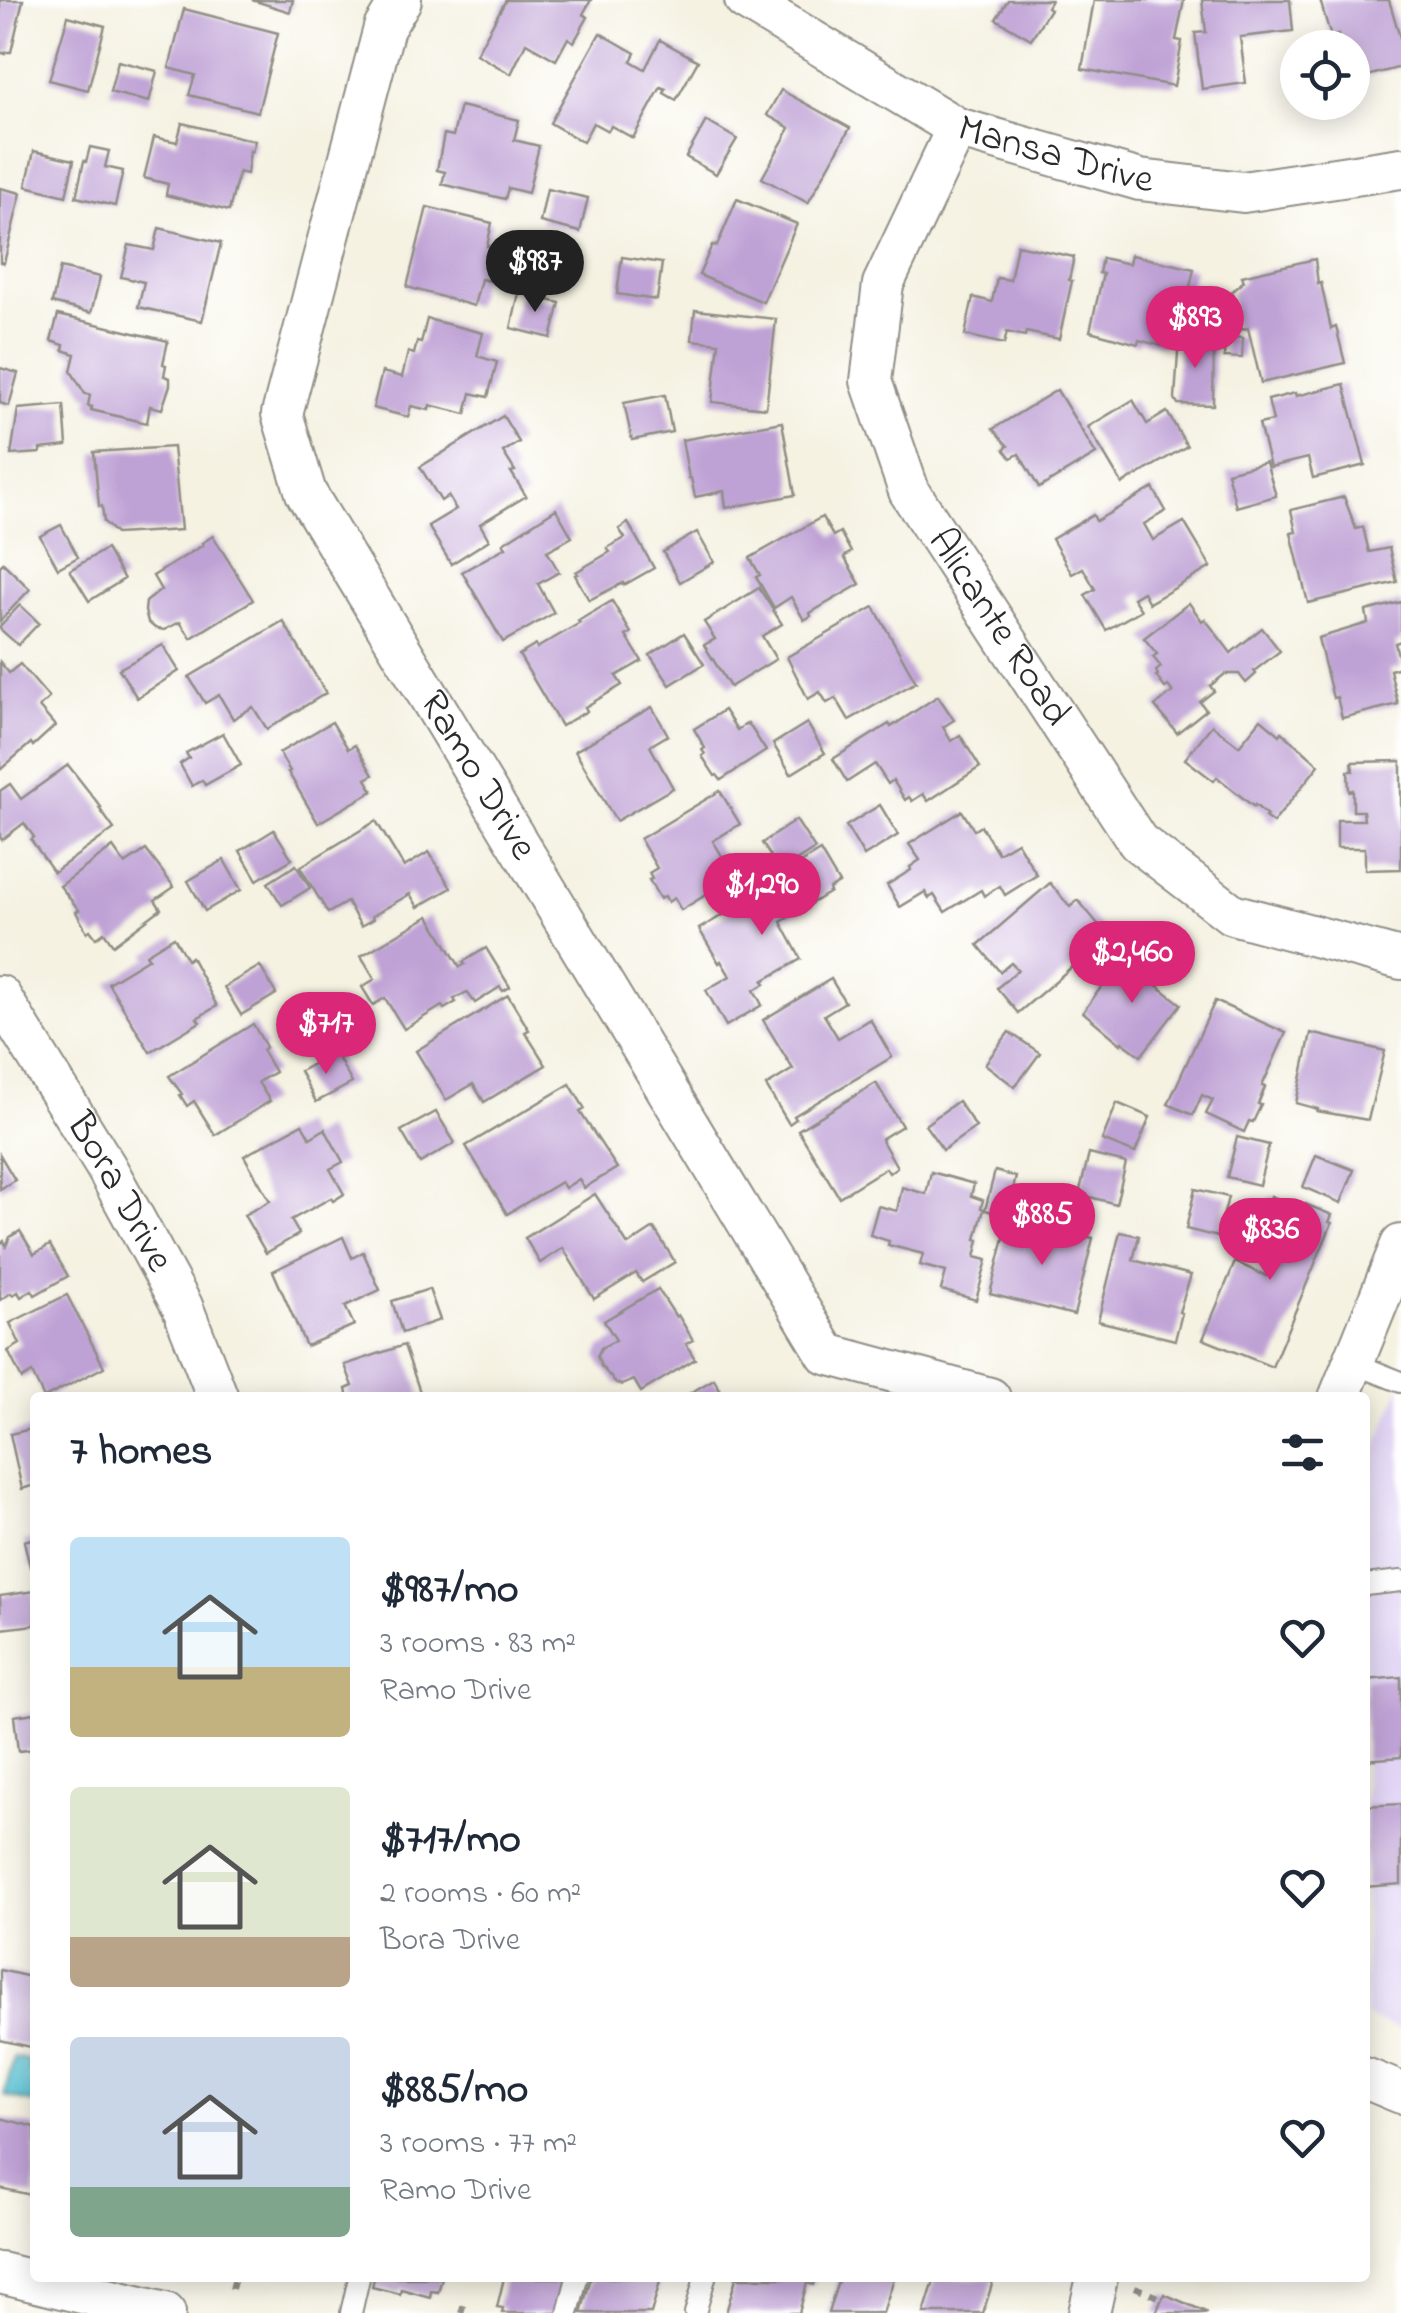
<!DOCTYPE html>
<html lang="en">
<head>
<meta charset="utf-8">
<style>
	:root { --surface:#fff; --page:#f6f6f7; --text:#1f2937; --muted:#747a83; --accent:#db2777 }
	body { margin:0; font-family:"Indie Flower",sans-serif; background:var(--page); color:var(--text); height:100vh; display:flex; flex-direction:column; font-size:38px; white-space:nowrap }
	* { box-sizing:border-box; margin:0 }
	p { font-size:32px; color:var(--muted) }
	.icon { flex:none; width:55px; height:55px; fill:none; stroke:currentColor; stroke-width:2; stroke-linecap:round; stroke-linejoin:round }
	.map { position:relative; flex:1; overflow:hidden }
	.sheet { position:absolute; left:30px; top:1392px; width:1340px; height:890px; display:flex; flex-direction:column; background:var(--surface); border-radius:10px; box-shadow:0 5px 25px #0003 }
	.sheet>* { flex:none }
	.fabs { position:absolute; left:1280px; top:30px; display:grid; gap:20px }
	.fabs a { display:grid; place-items:center; width:90px; height:90px; border-radius:50%; background:var(--surface); box-shadow:0 5px 25px #0003; font-size:50px }
	.price { position:absolute; translate:-50% -85px; padding:0 22px; border-radius:35px; background:var(--accent); color:#fff; font-size:32px; line-height:65px; filter:drop-shadow(0 2px 5px #0008) }
	.price::after { content:''; position:absolute; left:50%; top:60px; width:30px; height:22px; margin-left:-15px; background:inherit; clip-path:polygon(0 0,100% 0,50% 100%) }
	.price.current { background:#222; color:#fff }
	ul { padding:0; list-style:none }
	li { display:flex; align-items:center; gap:30px; height:250px; padding:0 40px }
	li span { display:grid; place-items:center; flex:none; width:280px; height:200px; border-radius:10px; color:#555 }
	li>.icon { margin-inline-start:auto }
	span .icon { width:120px; height:120px; fill:#fffc; stroke-width:1 }
	li b { font-size:42px }
	h2 { display:flex; justify-content:space-between; align-items:center; height:120px; padding:0 40px; font-size:42px }
	.map>svg:first-child { display:block }
	.built { fill:#e1d4f4 }
	.water { fill:#5ac4d6; stroke:#427880; stroke-width:2.5 }
	.building { fill:#bfa2d5 }
	.lines { fill:none; stroke-linecap:round; stroke-linejoin:round }
	.lane-casing { stroke:#908e86; stroke-width:24 }
	.street-casing { stroke:#908e86; stroke-width:44 }
	.path { stroke:#908e86; stroke-width:6; stroke-dasharray:8 8; stroke-linecap:butt }
	.lane { stroke:#fff; stroke-width:20 }
	.street { stroke:#fff; stroke-width:40 }
	.labels { text-anchor:middle; dominant-baseline:central; stroke-width:8; stroke-linejoin:round; paint-order:stroke }
	.street-label { font-size:40px; fill:#2b2b2b; stroke:#fff }
</style>
</head>
<body>
<div class="map">
<svg width="1401" height="2313" viewBox="0 0 1401 2313">
	<rect width="100%" height="100%" fill="#fff"/>
	<filter id="ink" filterUnits="userSpaceOnUse"><feTurbulence type="fractalNoise" baseFrequency=".01" numOctaves="2"/><feDisplacementMap in="SourceGraphic" scale="20" xChannelSelector="R" yChannelSelector="G"/><feConvolveMatrix kernelMatrix="1 2 1 2 8 2 1 2 1" color-interpolation-filters="sRGB"/></filter>
	<filter id="wash" filterUnits="userSpaceOnUse"><feTurbulence type="fractalNoise" baseFrequency=".0048" numOctaves="4" result="noise"/><feDisplacementMap in="SourceGraphic" scale="40" xChannelSelector="R" yChannelSelector="G"/><feGaussianBlur stdDeviation="2.25" result="paint"/><feColorMatrix in="noise" values="0 0 0 0 0 0 0 0 0 0 0 0 0 0 0 0 0 1.4 0 .05"/><feComposite in="paint" operator="in"/></filter>
	<g filter="url(#wash)">
		<rect width="100%" height="100%" fill="#f5f2e2"/>
		<polygon class="built" points="1401,1386 1401,2030 1365,2016 1365,1475"/>
		<polygon class="water" points="14,2057 30,2061 28,2070 35,2071 35,2103 4,2096"/>
		<g id="blocks">
			<g class="building">
				<polygon points="0,0 23,0 11,52 6,52 5,54 0,52"/>
				<polygon points="252,0 293,0 290,12"/>
				<polygon points="506,0 591,0 583,14 588,17 574,42 568,38 556,60 526,43 511,74 476,54"/>
				<polygon points="1008,0 1051,0 1047,7 1050,9 1031,39 996,19"/>
				<polygon points="1094,0 1184,0 1176,40 1182,41 1174,86 1082,69"/>
				<polygon points="1202,0 1290,0 1293,31 1240,37 1246,83 1202,89 1195,33 1206,32"/>
				<polygon points="1320,0 1389,0 1401,41 1401,67 1352,80 1352,48 1341,48 1338,35 1331,37"/>
				<polygon points="184,9 278,33 258,112 189,95 195,75 169,68"/>
				<polygon points="68,16 105,26 88,90 49,80"/>
				<polygon points="600,33 635,53 631,61 645,69 660,40 698,61 676,100 664,93 666,89 661,87 633,138 611,126 608,131 593,123 583,142 550,123"/>
				<polygon points="118,61 157,71 149,102 110,92"/>
				<polygon points="781,90 850,128 808,203 762,178 790,128 767,115"/>
				<polygon points="460,106 519,120 514,140 539,146 528,193 508,188 505,199 442,184 445,172 437,170 444,134 453,136"/>
				<polygon points="706,121 737,139 716,174 686,157"/>
				<polygon points="182,123 255,141 252,152 250,151 247,174 239,172 229,211 166,195 168,184 144,178 154,137 177,142"/>
				<polygon points="90,147 109,151 105,167 123,171 115,206 76,197 84,161 86,162"/>
				<polygon points="34,151 74,160 66,196 26,186"/>
				<polygon points="0,188 21,193 4,263 0,262"/>
				<polygon points="547,189 588,198 580,232 540,222"/>
				<polygon points="737,199 797,224 763,302 699,275 712,245 717,246"/>
				<polygon points="427,207 492,223 487,246 508,251 500,283 481,279 474,306 407,287"/>
				<polygon points="159,228 221,243 202,321 138,307 144,282 121,277 129,245 154,250"/>
				<polygon points="1017,245 1074,257 1069,280 1072,281 1059,339 1026,332 1025,336 1007,332 1004,344 965,335 973,297 992,302 997,278 1010,280"/>
				<polygon points="1131,255 1194,269 1185,309 1171,306 1162,346 1139,340 1138,344 1090,331 1103,274 1099,273 1102,258 1129,264"/>
				<polygon points="622,257 662,263 657,300 617,294"/>
				<polygon points="1315,259 1318,284 1321,283 1331,329 1336,327 1345,363 1261,383 1248,328 1234,331 1232,291 1244,281 1242,276"/>
				<polygon points="60,268 100,277 91,313 52,303"/>
				<polygon points="519,293 560,303 551,338 511,328"/>
				<polygon points="695,310 776,319 766,408 712,402 719,343 692,340"/>
				<polygon points="58,315 168,341 163,364 166,365 164,376 170,378 170,385 162,409 150,406 147,423 91,410 92,407 88,406 90,395 85,394 71,371 75,354 63,350 64,345 51,341"/>
				<polygon points="427,319 483,333 477,356 497,362 488,397 471,393 466,414 430,405 429,410 411,406 408,417 373,408 382,372 402,377 408,352 414,354 417,342 421,343"/>
				<polygon points="1225,336 1243,338 1242,358 1224,357"/>
				<polygon points="1179,337 1214,338 1213,405 1178,404 1175,399"/>
				<polygon points="0,368 18,373 9,406 0,403"/>
				<polygon points="1344,384 1365,465 1313,478 1308,458 1270,467 1259,424 1273,421 1268,400 1295,393 1296,396"/>
				<polygon points="1057,390 1096,454 1039,488 1019,454 1011,458 1004,449 1008,446 993,429"/>
				<polygon points="665,395 672,432 632,440 624,403"/>
				<polygon points="1133,400 1147,424 1167,412 1187,446 1122,484 1088,427"/>
				<polygon points="64,405 67,446 40,449 40,453 11,455 18,409"/>
				<polygon points="503,416 519,442 503,452 515,471 511,472 526,496 480,524 489,540 451,564 428,526 456,509 448,496 441,501 420,467"/>
				<polygon points="782,422 795,495 726,508 724,491 695,497 691,478 689,478 682,440"/>
				<polygon points="173,447 181,530 116,534 104,522 102,506 99,506 94,452"/>
				<polygon points="1266,462 1276,496 1236,507 1227,472"/>
				<polygon points="1153,488 1166,511 1144,524 1153,540 1184,522 1211,567 1149,603 1143,592 1133,598 1141,610 1106,630 1085,595 1095,589 1083,568 1072,574 1052,539 1093,515 1096,521"/>
				<polygon points="1344,497 1356,529 1363,527 1369,552 1389,548 1397,582 1308,603 1291,533 1296,532 1291,510"/>
				<polygon points="556,509 572,537 547,551 559,572 538,584 554,613 503,642 462,572 506,547 503,543"/>
				<polygon points="822,517 833,536 840,532 851,552 844,557 860,584 810,613 811,616 804,620 791,597 774,608 756,577 760,575 750,558"/>
				<polygon points="628,523 654,568 624,585 623,583 589,600 575,575 578,574 576,572 610,552 607,548 625,538 619,529"/>
				<polygon points="61,525 78,557 58,568 40,536"/>
				<polygon points="697,532 714,562 680,582 663,552"/>
				<polygon points="213,536 253,600 191,638 180,622 164,630 155,628 148,622 145,611 146,602 161,590 153,576 203,545 202,543"/>
				<polygon points="106,549 124,579 89,601 70,570"/>
				<polygon points="3,563 30,589 0,621 0,566"/>
				<polygon points="759,588 782,624 762,636 776,659 730,687 704,645 715,639 704,622"/>
				<polygon points="612,601 631,633 626,636 642,661 616,676 622,685 585,707 587,711 561,726 519,655 536,645 537,648 580,623 578,621"/>
				<polygon points="1401,602 1401,641 1395,643 1401,667 1390,670 1398,704 1342,718 1337,697 1333,698 1318,638 1368,623 1366,611"/>
				<polygon points="1189,603 1202,621 1205,619 1231,653 1262,628 1280,651 1254,671 1256,674 1246,683 1239,674 1225,674 1210,686 1214,691 1200,702 1206,710 1177,733 1155,706 1173,692 1168,686 1165,688 1156,676 1158,675 1156,671 1161,667 1153,657 1157,654 1144,638"/>
				<polygon points="20,605 39,623 18,645 0,629 0,626"/>
				<polygon points="874,607 916,682 849,720 836,698 827,703 820,692 808,699 787,657"/>
				<polygon points="283,621 326,693 267,729 253,707 233,719 219,695 205,703 189,677"/>
				<polygon points="684,633 704,664 670,685 650,655"/>
				<polygon points="163,645 179,671 137,698 119,669"/>
				<polygon points="0,662 9,673 20,664 49,698 39,707 55,726 33,746 31,743 0,770"/>
				<polygon points="938,696 954,720 943,727 951,741 960,735 980,767 928,801 923,794 912,801 909,797 905,800 893,780 888,784 875,764 847,782 833,759 889,724 891,727"/>
				<polygon points="652,707 668,735 650,746 673,788 616,821 575,751"/>
				<polygon points="724,710 737,730 748,723 766,751 721,780 717,775 715,776 702,756 705,754 702,750 705,748 694,729"/>
				<polygon points="1261,719 1280,735 1282,732 1319,765 1273,823 1265,817 1267,815 1255,805 1254,807 1217,777 1214,781 1185,759 1212,725 1239,746"/>
				<polygon points="332,722 348,749 355,745 373,775 366,779 373,791 318,823 288,772 290,771 279,753"/>
				<polygon points="807,723 825,753 791,774 773,744"/>
				<polygon points="223,733 241,765 205,785 202,780 192,786 180,764 189,758 186,753"/>
				<polygon points="1401,761 1401,869 1365,870 1365,848 1337,848 1337,820 1364,820 1363,811 1353,811 1353,790 1349,791 1348,771 1353,771 1352,762"/>
				<polygon points="68,765 101,807 99,808 114,829 54,872 31,840 34,837 24,823 2,840 0,837 0,791 10,784 21,799"/>
				<polygon points="720,791 740,824 713,841 735,877 681,910 674,898 668,902 665,896 660,899 649,880 652,879 649,873 657,868 640,839"/>
				<polygon points="880,805 898,835 864,856 846,826"/>
				<polygon points="962,811 974,830 981,826 998,853 1017,842 1037,875 1005,895 1000,886 984,896 981,890 945,912 934,895 929,898 925,892 900,907 887,885 911,870 910,867 920,860 909,844"/>
				<polygon points="796,820 815,849 780,871 762,843"/>
				<polygon points="376,821 404,867 429,852 451,888 418,907 410,894 372,916 373,919 361,926 347,902 328,913 300,867"/>
				<polygon points="274,830 292,859 257,880 240,851"/>
				<polygon points="113,847 125,864 146,850 174,887 155,900 161,909 113,945 104,932 96,938 90,930 87,932 76,912 79,910 60,886"/>
				<polygon points="820,851 839,883 829,889 830,892 781,922 801,959 763,981 765,984 754,990 762,1005 726,1026 706,990 730,976 721,961 719,963 699,929 761,893 768,905 786,895 778,882 787,876 785,872"/>
				<polygon points="224,860 241,890 205,911 188,881"/>
				<polygon points="296,865 310,888 282,905 268,883"/>
				<polygon points="1050,883 1070,907 1078,900 1108,936 1018,1013 997,988 1018,970 1011,963 1000,972 978,945"/>
				<polygon points="429,916 460,967 465,964 463,962 486,948 510,987 503,991 500,987 475,1003 467,992 454,999 456,1002 444,1009 442,1006 404,1029 385,998 373,1005 362,987 375,979 361,956"/>
				<polygon points="174,937 187,960 191,957 217,1006 197,1018 200,1022 150,1052 108,983 149,958 146,954"/>
				<polygon points="1127,952 1132,956 1131,958 1145,970 1147,968 1155,973 1150,980 1181,1004 1141,1056 1122,1042 1121,1044 1083,1012"/>
				<polygon points="260,966 276,994 241,1015 224,987"/>
				<polygon points="831,979 845,1002 824,1015 838,1038 870,1019 892,1057 794,1116 796,1119 789,1124 766,1086 793,1069 763,1020"/>
				<polygon points="508,995 529,1030 525,1032 546,1065 484,1102 473,1084 446,1100 416,1051"/>
				<polygon points="1215,1001 1286,1033 1262,1086 1265,1087 1258,1104 1261,1105 1253,1122 1249,1121 1244,1132 1206,1114 1213,1100 1202,1095 1193,1115 1168,1104"/>
				<polygon points="253,1024 266,1047 262,1050 275,1072 258,1082 270,1101 215,1135 194,1101 187,1106 180,1095 182,1094 169,1076"/>
				<polygon points="1009,1032 1040,1053 1015,1087 985,1064"/>
				<polygon points="1311,1033 1385,1051 1368,1120 1317,1111 1318,1109 1296,1103"/>
				<polygon points="335,1052 352,1083 316,1102 300,1071"/>
				<polygon points="876,1083 902,1126 881,1139 897,1167 889,1173 886,1168 839,1197 798,1130"/>
				<polygon points="570,1084 585,1109 580,1112 617,1168 584,1188 579,1179 565,1188 561,1182 507,1214 466,1146"/>
				<polygon points="958,1101 976,1127 943,1150 925,1125"/>
				<polygon points="1117,1103 1150,1117 1135,1153 1102,1140"/>
				<polygon points="436,1112 455,1143 420,1163 401,1131"/>
				<polygon points="302,1124 310,1138 325,1129 343,1162 330,1169 344,1194 333,1201 331,1198 291,1220 299,1234 266,1253 244,1215 270,1201 244,1156"/>
				<polygon points="1237,1137 1269,1145 1259,1185 1227,1177"/>
				<polygon points="1089,1154 1126,1163 1116,1204 1079,1194"/>
				<polygon points="0,1155 15,1180 0,1189"/>
				<polygon points="1316,1155 1354,1170 1341,1203 1303,1187"/>
				<polygon points="995,1171 1016,1177 1006,1216 985,1210"/>
				<polygon points="931,1172 974,1184 971,1196 983,1200 981,1208 984,1209 976,1239 979,1240 975,1257 987,1260 976,1300 941,1290 946,1272 920,1265 923,1254 888,1245 889,1241 870,1235 878,1206 897,1211 902,1187 926,1194"/>
				<polygon points="1195,1189 1228,1197 1218,1237 1186,1229"/>
				<polygon points="595,1194 628,1245 654,1228 675,1262 642,1282 636,1273 594,1299 563,1248 540,1263 525,1238"/>
				<polygon points="1271,1196 1303,1209 1305,1204 1332,1215 1329,1222 1332,1223 1272,1367 1203,1339 1235,1262 1266,1276 1271,1262 1250,1253"/>
				<polygon points="1008,1222 1059,1235 1061,1230 1093,1238 1074,1315 990,1294"/>
				<polygon points="20,1231 34,1254 50,1245 68,1276 35,1295 32,1290 21,1297 18,1292 13,1295 11,1293 0,1300 0,1244 4,1241 6,1246 10,1237"/>
				<polygon points="1120,1232 1139,1236 1133,1260 1191,1275 1179,1312 1182,1313 1175,1340 1098,1321"/>
				<polygon points="343,1237 352,1258 363,1252 380,1290 345,1306 354,1325 306,1346 273,1271"/>
				<polygon points="429,1289 440,1320 402,1333 392,1301"/>
				<polygon points="658,1289 676,1317 678,1315 693,1340 686,1344 695,1359 641,1392 634,1380 622,1385 616,1383 601,1366 597,1356 601,1348 616,1340 604,1321"/>
				<polygon points="67,1295 104,1367 44,1398 32,1373 22,1379 8,1351 20,1344 10,1323"/>
				<polygon points="404,1345 422,1398 348,1398 346,1389 353,1386 345,1365"/>
				<polygon points="714,1379 725,1398 682,1398"/>
				<polygon points="35,1428 35,1485 22,1489 10,1434"/>
				<polygon points="35,1538 35,1566 30,1567 24,1541"/>
				<polygon points="35,1591 35,1625 1,1629 0,1596"/>
				<polygon points="1401,1677 1401,1757 1365,1760 1365,1680"/>
				<polygon points="35,1713 35,1749 18,1751 14,1716"/>
				<polygon points="1401,1804 1401,1884 1365,1887 1365,1806"/>
				<polygon points="0,1970 35,1978 35,2048 0,2040"/>
				<polygon points="0,2118 35,2127 35,2196 0,2188"/>
				<polygon points="374,2278 442,2278 438,2292 431,2291 430,2297 401,2289 400,2294 372,2287"/>
				<polygon points="504,2278 571,2278 563,2313 502,2313 503,2308 497,2307"/>
				<polygon points="591,2278 661,2278 651,2313 581,2313"/>
				<polygon points="736,2278 815,2278 813,2285 807,2283 799,2313 726,2313"/>
				<polygon points="839,2278 894,2278 883,2313 828,2313"/>
				<polygon points="935,2278 994,2278 983,2313 924,2313"/>
				<polygon points="1164,2294 1208,2313 1156,2313"/>
			</g>
		</g>
	</g>
	<g filter="url(#ink)">
		<use href="#blocks" fill-opacity="0" stroke="#908e86" stroke-width="2.5"/>
		<g class="lines">
			<defs>
				<g id="lane">
					<polyline points="1353,1363 1401,1382"/>
					<polyline points="1365,1585 1401,1581"/>
					<polyline points="351,2313 359,2278"/>
					<polyline points="568,2313 577,2278"/>
					<polyline points="695,2313 705,2278"/>
				</g>
				<g id="street">
					<path id="s1" d="M401 0 384 28 282 414 306 493 827 1354 990 1398"/>
					<path id="s2" d="M745 0 957 128 1140 180 1243 192 1401 168"/>
					<path id="s3" d="M957 128 883 284 871 381 909 491 1138 842 1232 914 1401 959"/>
					<path id="s4" d="M0 996 106 1167 182 1306 218 1398"/>
					<polyline points="1339,1398 1401,1245"/>
					<polyline points="1365,2078 1401,2093"/>
					<polyline points="0,2273 165,2313"/>
					<polyline points="1089,2313 1097,2278"/>
				</g>
			</defs>
			<use href="#lane" class="lane-casing"/>
			<use href="#street" class="street-casing"/>
			<g class="path">
				<polyline points="1135,2287 1162,2299"/>
				<polyline points="232,2289 235,2278"/>
				<polyline points="461,2313 464,2303"/>
			</g>
			<use href="#lane" class="lane"/>
			<use href="#street" class="street"/>
		</g>
	</g>
	<g class="labels">
		<g class="street-label">
			<text stroke="none"><textPath href="#s2" startOffset="350">Mansa Drive</textPath></text>
			<text stroke="none"><textPath href="#s3" startOffset="550">Alicante Road</textPath></text>
			<text stroke="none"><textPath href="#s1" startOffset="845">Ramo Drive</textPath></text>
			<text stroke="none"><textPath href="#s4" startOffset="230">Bora Drive</textPath></text>
		</g>
	</g>
</svg>
<div class="fabs">
<a><svg class="icon" aria-label="locate" viewBox="0 0 24 24"><circle cx="12" cy="12" r="6"/><path d="M12 2v4M12 18v4M2 12h4M18 12h4"/></svg></a>
</div>
<b class="price current" style="left:535px;top:315px">$987</b>
<b class="price" style="left:1195px;top:371px">$893</b>
<b class="price" style="left:762px;top:938px">$1,290</b>
<b class="price" style="left:1132px;top:1006px">$2,460</b>
<b class="price" style="left:326px;top:1077px">$717</b>
<b class="price" style="left:1042px;top:1268px">$885</b>
<b class="price" style="left:1270px;top:1283px">$836</b>
<section class="sheet">
<h2>7 homes<svg class="icon" aria-label="filters" viewBox="0 0 24 24"><path d="M4 7h16M4 17h16"/><circle cx="9" cy="7" r="2"/><circle cx="15" cy="17" r="2"/></svg></h2>
<ul>
<li><span style="background:linear-gradient(#bfe0f5 65%,#c2b280 0)"><svg class="icon" aria-label="home" viewBox="0 0 24 24"><path d="M3 11l9-7 9 7M6 9v11h12V9"/></svg></span><div><b>$987/mo</b><p>3 rooms · 83 m²</p><p>Ramo Drive</p></div><svg class="icon" aria-label="heart" viewBox="0 0 24 24"><path d="M12 20l-8-8c-3-5 5-10 8-4 3-6 11-1 8 4z"/></svg></li>
<li><span style="background:linear-gradient(#dfe7d0 75%,#b9a48a 0)"><svg class="icon" aria-label="home" viewBox="0 0 24 24"><path d="M3 11l9-7 9 7M6 9v11h12V9"/></svg></span><div><b>$717/mo</b><p>2 rooms · 60 m²</p><p>Bora Drive</p></div><svg class="icon" aria-label="heart" viewBox="0 0 24 24"><path d="M12 20l-8-8c-3-5 5-10 8-4 3-6 11-1 8 4z"/></svg></li>
<li><span style="background:linear-gradient(#c9d6e8 75%,#7fa58c 0)"><svg class="icon" aria-label="home" viewBox="0 0 24 24"><path d="M3 11l9-7 9 7M6 9v11h12V9"/></svg></span><div><b>$885/mo</b><p>3 rooms · 77 m²</p><p>Ramo Drive</p></div><svg class="icon" aria-label="heart" viewBox="0 0 24 24"><path d="M12 20l-8-8c-3-5 5-10 8-4 3-6 11-1 8 4z"/></svg></li>
</ul>
</section>
</div>
</body>
</html>
